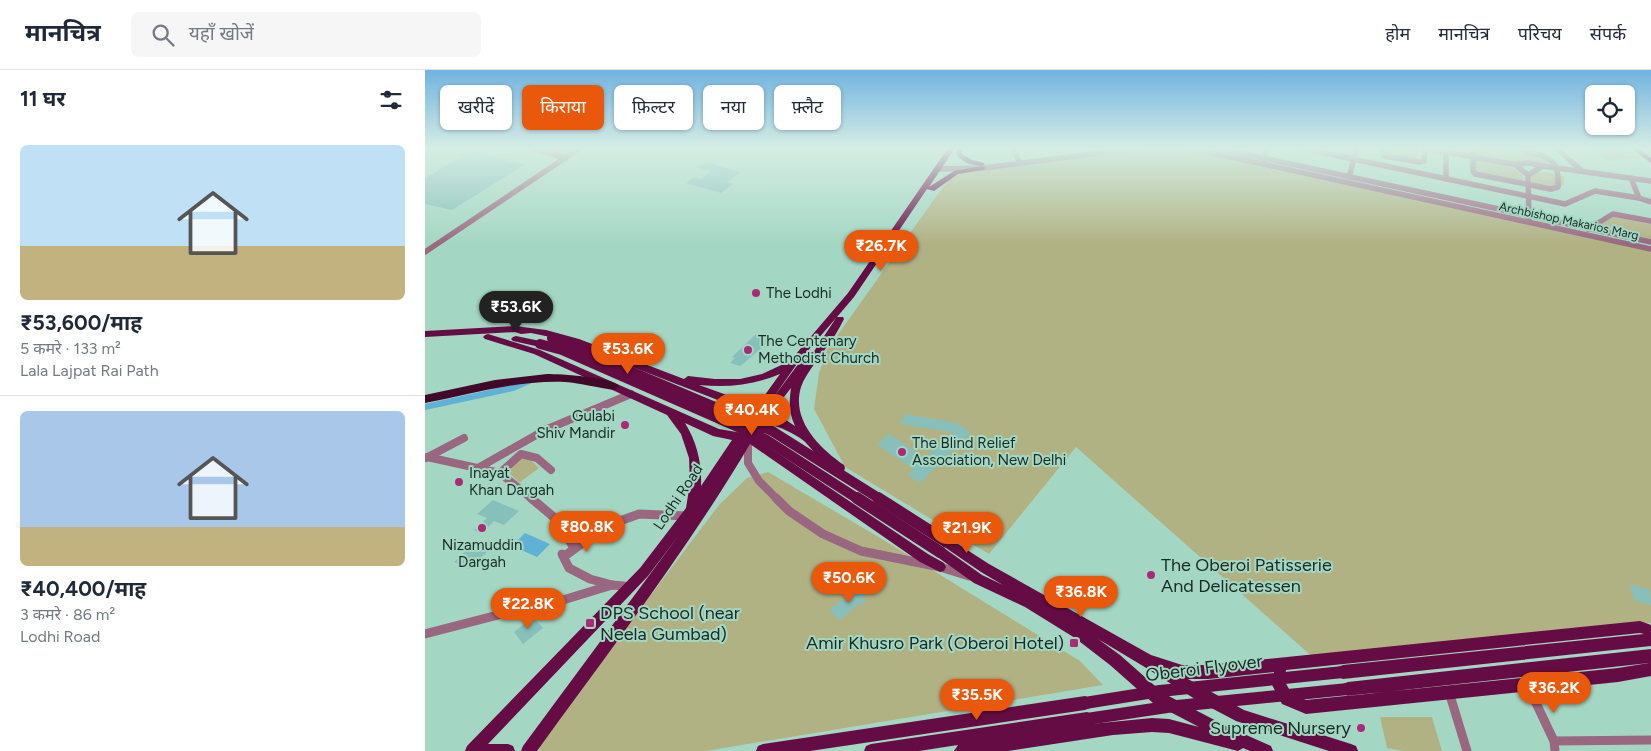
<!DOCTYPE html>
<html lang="hi">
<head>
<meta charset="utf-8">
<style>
	:root { --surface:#fff; --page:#f6f6f7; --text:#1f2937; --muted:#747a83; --line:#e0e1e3; --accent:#ea580c }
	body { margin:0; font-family:Figtree,"Noto Sans Devanagari",sans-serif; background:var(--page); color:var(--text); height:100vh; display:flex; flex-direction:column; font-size:19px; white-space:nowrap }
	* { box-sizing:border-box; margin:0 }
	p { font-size:16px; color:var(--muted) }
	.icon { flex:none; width:28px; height:28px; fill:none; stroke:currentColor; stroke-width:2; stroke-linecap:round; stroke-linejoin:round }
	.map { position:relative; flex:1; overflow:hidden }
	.details { display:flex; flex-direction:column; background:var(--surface); width:425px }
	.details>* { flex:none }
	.banner { position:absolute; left:15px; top:15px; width:475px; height:45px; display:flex; gap:10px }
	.controls { position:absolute; left:1160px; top:15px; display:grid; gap:10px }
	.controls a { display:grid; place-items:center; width:50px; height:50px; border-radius:8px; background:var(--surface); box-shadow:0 1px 4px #0004; font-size:25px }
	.price { position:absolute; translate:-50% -42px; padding:0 11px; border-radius:18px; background:var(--accent); color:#fff; font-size:16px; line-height:32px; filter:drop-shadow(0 1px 2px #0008) }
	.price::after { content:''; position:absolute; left:50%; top:30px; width:15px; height:11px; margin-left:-8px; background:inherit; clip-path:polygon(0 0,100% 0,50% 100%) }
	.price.current { background:#222; color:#fff }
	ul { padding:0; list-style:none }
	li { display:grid; align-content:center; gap:10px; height:265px; padding:0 20px }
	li+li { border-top:1px solid var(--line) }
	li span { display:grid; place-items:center; height:155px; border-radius:8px; color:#555 }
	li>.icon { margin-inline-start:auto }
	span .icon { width:90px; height:90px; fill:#fffc; stroke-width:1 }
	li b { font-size:21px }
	h2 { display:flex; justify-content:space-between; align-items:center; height:60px; padding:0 20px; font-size:21px }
	.chip { padding:0 18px; border-radius:8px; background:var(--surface); box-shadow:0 1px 4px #0004; font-size:18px; line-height:45px }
	.chip.current { background:var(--accent); color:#fff }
	header { display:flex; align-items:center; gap:30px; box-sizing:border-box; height:70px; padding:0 25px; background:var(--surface); border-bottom:1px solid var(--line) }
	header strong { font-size:24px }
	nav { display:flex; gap:28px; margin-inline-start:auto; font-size:18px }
	.search { width:350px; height:45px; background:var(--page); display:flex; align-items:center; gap:12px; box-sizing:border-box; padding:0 18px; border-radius:8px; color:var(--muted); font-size:19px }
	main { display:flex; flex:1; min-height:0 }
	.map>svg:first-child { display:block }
	.green { fill:#b1b284 }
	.water { fill:#5fb1d5 }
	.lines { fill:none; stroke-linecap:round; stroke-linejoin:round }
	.canal { stroke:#5fb1d5; stroke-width:6 }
	.building { fill:#87c0bb }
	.minor-far2 { stroke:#996880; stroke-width:5.5 }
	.minor-far1 { stroke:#996880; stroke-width:8 }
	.minor { stroke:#996880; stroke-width:9 }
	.major { fill:#660c44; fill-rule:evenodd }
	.highway { fill:#42082a; fill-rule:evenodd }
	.major-bridge-far1 { stroke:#660c44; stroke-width:10 }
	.major-bridge { stroke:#660c44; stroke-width:12 }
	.poi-dot { fill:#ab2a76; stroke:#a4d7c3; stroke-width:2 }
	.labels { text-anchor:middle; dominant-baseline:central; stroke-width:4; stroke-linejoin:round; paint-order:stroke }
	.far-street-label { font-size:12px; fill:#172b24; stroke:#a4d7c3 }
	.poi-label { font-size:15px; fill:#172b24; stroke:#a4d7c3; text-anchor:start }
	.street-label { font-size:15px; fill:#172b24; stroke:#a4d7c3 }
	.near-poi-label { font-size:18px; fill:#172b24; stroke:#a4d7c3; text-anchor:start }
	.near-street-label { font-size:18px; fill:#172b24; stroke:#a4d7c3 }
</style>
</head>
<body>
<header>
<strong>मानचित्र</strong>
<div class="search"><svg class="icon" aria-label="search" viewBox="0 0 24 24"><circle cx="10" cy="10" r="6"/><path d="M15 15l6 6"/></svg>यहाँ खोजें</div>
<nav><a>होम</a><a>मानचित्र</a><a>परिचय</a><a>संपर्क</a></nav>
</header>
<main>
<section class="details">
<h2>11 घर<svg class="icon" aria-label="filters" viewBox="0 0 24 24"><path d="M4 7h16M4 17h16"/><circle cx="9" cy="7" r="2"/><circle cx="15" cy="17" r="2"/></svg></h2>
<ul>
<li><span style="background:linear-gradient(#bfe0f5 65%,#c2b280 0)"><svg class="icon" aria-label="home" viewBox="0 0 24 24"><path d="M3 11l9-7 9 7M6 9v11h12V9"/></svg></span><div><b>₹53,600/माह</b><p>5 कमरे · 133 m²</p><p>Lala Lajpat Rai Path</p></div></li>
<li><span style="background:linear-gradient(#a9c7e8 75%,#c2b280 0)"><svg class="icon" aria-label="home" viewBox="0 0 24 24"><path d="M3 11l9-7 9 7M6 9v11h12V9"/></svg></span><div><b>₹40,400/माह</b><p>3 कमरे · 86 m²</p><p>Lodhi Road</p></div></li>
</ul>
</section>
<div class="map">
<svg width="1226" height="681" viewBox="0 0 1226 681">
	<rect width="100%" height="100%" fill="#a4d7c3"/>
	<g class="green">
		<polygon points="724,78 761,78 1226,180 1226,553 1126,561 891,590 651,377 564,484 420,397 389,339 394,303 402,280 518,117 527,107 538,102"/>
		<polygon points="961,78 993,80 992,91 959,85"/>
		<polygon points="1050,78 1080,78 1121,86 1122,95 1087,92 1049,86"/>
		<polygon points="1165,78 1199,78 1213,88 1182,91"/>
		<polygon points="1049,89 1086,96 1098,106 1098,113 1049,103"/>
		<polygon points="1112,101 1139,106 1139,114 1127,122 1108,119 1106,106"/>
		<polygon points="1189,147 1226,154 1226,170 1170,158"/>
		<polygon points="99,384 114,398 94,413 80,398"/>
		<polygon points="343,402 452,466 655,591 678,615 281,681 114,681 116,670 294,435 322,408"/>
		<polygon points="955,647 1007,647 1017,681 978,681 962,678"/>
	</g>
	<polygon class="water" points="100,463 125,474 112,487 87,476"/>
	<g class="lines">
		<polyline class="canal" points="0,337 88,318 104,311"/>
	</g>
	<g class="building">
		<polygon points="48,80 99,95 27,140 0,134 0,108"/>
		<polygon points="281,92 294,96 316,102 302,112 308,114 296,123 261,113 269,107 276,109 286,101 273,98"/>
		<polygon points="331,264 346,270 319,293 315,296 305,293 310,288 307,287"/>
		<polygon points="481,344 531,353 546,362 495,413 483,405 489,399 452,375 464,364 500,388 528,362 475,354"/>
		<polygon points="68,430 94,441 79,455 69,451 56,464 49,460 62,448 52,444"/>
		<polygon points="48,474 63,481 44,499 29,492"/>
		<polygon points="1205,514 1225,520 1226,535 1209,530"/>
		<polygon points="432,518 441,522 437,528 441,530 438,535 435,533 414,551 405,539"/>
		<polygon points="108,547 118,558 98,574 89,562"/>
	</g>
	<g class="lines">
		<g class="minor-far2">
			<polyline points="107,78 141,88"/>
			<polyline points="588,78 594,91"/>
			<polyline points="765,78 1226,179"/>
			<polyline points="792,78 1226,172"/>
			<polyline points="876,78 1140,134 1170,121 1214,128 1206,108"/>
			<polyline points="957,78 959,86 994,92 999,91 1000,78"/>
			<polyline points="998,78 1093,95"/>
			<polyline points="1021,78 1021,109"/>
			<path d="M1048 78V101L1050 104 1126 119 1133 117C1135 90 1124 86 1100 81"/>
			<polyline points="1131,78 1157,101"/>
			<polyline points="123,81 144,78"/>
			<polyline points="839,89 843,78"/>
			<polyline points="513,99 558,98 714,78"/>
			<polyline points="1103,105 1093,97 1093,94 1104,93 1118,96"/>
			<polyline points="924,107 932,78"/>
			<polyline points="1214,128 1226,132"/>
			<polyline points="1104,151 1103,105 1118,96 1226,111"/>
			<polyline points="1163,159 1188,144 1226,151"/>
			<polyline points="0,182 155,78"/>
		</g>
		<g class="minor-far1">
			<polyline points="323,369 323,393 334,411 352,429"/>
			<polyline points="2,387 75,403 107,429"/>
			<polyline points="1,388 39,368"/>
			<polyline points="53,398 120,360 206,324"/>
			<polyline points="75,403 96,384 112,388 126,400"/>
		</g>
		<g class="minor">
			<polyline points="106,428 131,449 149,478"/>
			<polyline points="351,428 364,441 398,464 436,481 515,497 544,506"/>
			<polyline points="187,515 165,509 144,498 137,484 141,485 181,456 214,444 262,446"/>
			<polyline points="0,564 115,534 138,530 187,515 199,516 204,519"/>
			<polyline points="1102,614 1129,671 1130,681"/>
			<polyline points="1024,622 1042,681"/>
			<polyline points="1129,671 1226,670"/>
		</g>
		<g class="major">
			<path d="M523 78H530L504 117 529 101 557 96C546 95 538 93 531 84L532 78H538L537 84 547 90 559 93 560 94 557 96 561 98 558 100 533 104 509 121 502 119 429 227 412 247H418L419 249C414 259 408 269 401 278 393 290 381 303 376 317 366 350 394 378 419 395L420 398 419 401C404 406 388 379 379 371 369 363 355 357 343 354L339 363 332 369 503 484 519 493 521 497 519 501 515 502 495 492 325 374C261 482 185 580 112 681H96L98 676 254 465 223 506 63 674H83L88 676 90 681H40L42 676 215 498 261 438 265 413 264 388 256 364 242 345 109 284 60 269 58 267 60 265 63 264 115 280 294 359 323 364 331 359 333 355 332 351C327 350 323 353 317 352L316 349 317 346 322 345 316 339 135 269 106 263 96 264 90 262 0 267V261L90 256 121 260 154 269 259 309 263 306 290 309H315L337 304 365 291 423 223ZM411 248 384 289H377L348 328 374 291ZM355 304 329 340 324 333 274 315C303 318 329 315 355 304ZM366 318C364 332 364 343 370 356L361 350 344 346ZM260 353 288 366 307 370 276 416C277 394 272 372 260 353Z"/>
			<polygon points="1205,78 1213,78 1226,88 1226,93"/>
			<polygon points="91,266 115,271 120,274 115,277 88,271 86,269 88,267"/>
			<polygon points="522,467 564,494 726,585 757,595 783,595 1215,551 1226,555 1226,576 918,609 913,607 911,602 913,597 918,595 1219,564 1215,563 861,600 860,612 867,624 881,630 1193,598 1224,593 923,626 918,624 916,619 918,614 923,612 1226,579 1226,606 1193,612 881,644 857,634 846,613 849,602 783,609 763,609 819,640 926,674 931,676 933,681 904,681 811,651 773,631 718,596 673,569 695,585 738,623 801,656 846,676 848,681 825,681 818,678 813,681 744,663 727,662 688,665 583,681 529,681 533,675 494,681 439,681 441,676 446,674 662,642 667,644 669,649 666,654 727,648 744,649 774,657 728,633 685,595 650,568 600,537 549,513 511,486 509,482 511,478 515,477 519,478 557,505 578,515 556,502 518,476 516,472 518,468"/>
			<polygon points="660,626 665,628 667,633 665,638 660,640 385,681 331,681 333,676 338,674"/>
		</g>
		<path class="highway" d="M122 304C135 304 188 307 194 316L189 320C173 318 156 313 140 312 93 310 46 324 0 333V325L70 310Z"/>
		<g class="major-bridge-far1">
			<polyline points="127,268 347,361 455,429"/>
			<polyline points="115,274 137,280 340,369 433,429"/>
		</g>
		<g class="major-bridge">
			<polyline points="432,428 515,482"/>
			<polyline points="453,428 522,472"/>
			<polyline points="660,633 735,621 918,602"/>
			<polyline points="662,649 742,637 923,619"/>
		</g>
	</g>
	<linearGradient id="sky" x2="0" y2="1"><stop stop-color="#71b3e0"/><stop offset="0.45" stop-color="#d6ede4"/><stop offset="1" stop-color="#d6ede4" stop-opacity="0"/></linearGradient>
	<rect width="1226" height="174" fill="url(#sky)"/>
	<g class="poi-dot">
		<circle cx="331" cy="223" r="5"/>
		<circle cx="323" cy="280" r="5"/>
		<circle cx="200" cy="355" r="5"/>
		<circle cx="477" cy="382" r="5"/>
		<circle cx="34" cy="412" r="5"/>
		<circle cx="57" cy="458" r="5"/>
		<circle cx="726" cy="505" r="5"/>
		<rect x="160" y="548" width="10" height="10" rx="2.5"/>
		<rect x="644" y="568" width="10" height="10" rx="2.5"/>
		<circle cx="936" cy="658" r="5"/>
	</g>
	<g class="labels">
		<g class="far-street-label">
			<text transform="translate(1144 151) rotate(12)">Archbishop Makarios Marg</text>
		</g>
		<g class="poi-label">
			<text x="341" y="223">The Lodhi</text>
			<text x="333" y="271">The Centenary<tspan x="333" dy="17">Methodist Church</tspan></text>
			<text x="190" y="346" text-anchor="end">Gulabi<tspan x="190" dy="17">Shiv Mandir</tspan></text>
			<text x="487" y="373">The Blind Relief<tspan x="487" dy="17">Association, New Delhi</tspan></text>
			<text x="44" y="403">Inayat<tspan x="44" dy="17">Khan Dargah</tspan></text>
			<text x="57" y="475" text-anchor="middle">Nizamuddin<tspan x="57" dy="17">Dargah</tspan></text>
		</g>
		<g class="street-label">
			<text transform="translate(253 427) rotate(-56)">Lodhi Road</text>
		</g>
		<g class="near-poi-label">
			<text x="736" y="495">The Oberoi Patisserie<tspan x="736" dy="21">And Delicatessen</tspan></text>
			<text x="175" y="543">DPS School (near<tspan x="175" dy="21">Neela Gumbad)</tspan></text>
			<text x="639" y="573" text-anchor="end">Amir Khusro Park (Oberoi Hotel)</text>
			<text x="926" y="658" text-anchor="end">Supreme Nursery</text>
		</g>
		<g class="near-street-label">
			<text transform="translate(779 598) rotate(-7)">Oberoi Flyover</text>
		</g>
	</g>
</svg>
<div class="controls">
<a><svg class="icon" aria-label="locate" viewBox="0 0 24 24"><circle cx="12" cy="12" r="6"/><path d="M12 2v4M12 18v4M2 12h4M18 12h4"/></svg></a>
</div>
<b class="price" style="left:456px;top:202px">₹26.7K</b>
<b class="price current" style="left:91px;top:263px">₹53.6K</b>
<b class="price" style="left:203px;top:305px">₹53.6K</b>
<b class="price" style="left:327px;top:366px">₹40.4K</b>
<b class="price" style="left:162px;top:483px">₹80.8K</b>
<b class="price" style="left:542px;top:484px">₹21.9K</b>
<b class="price" style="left:424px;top:534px">₹50.6K</b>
<b class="price" style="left:656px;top:548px">₹36.8K</b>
<b class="price" style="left:103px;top:560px">₹22.8K</b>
<b class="price" style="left:1129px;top:644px">₹36.2K</b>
<b class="price" style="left:552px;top:651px">₹35.5K</b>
<div class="banner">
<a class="chip">खरीदें</a>
<a class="chip current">किराया</a>
<a class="chip">फ़िल्टर</a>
<a class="chip">नया</a>
<a class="chip">फ़्लैट</a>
</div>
</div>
</main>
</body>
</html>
